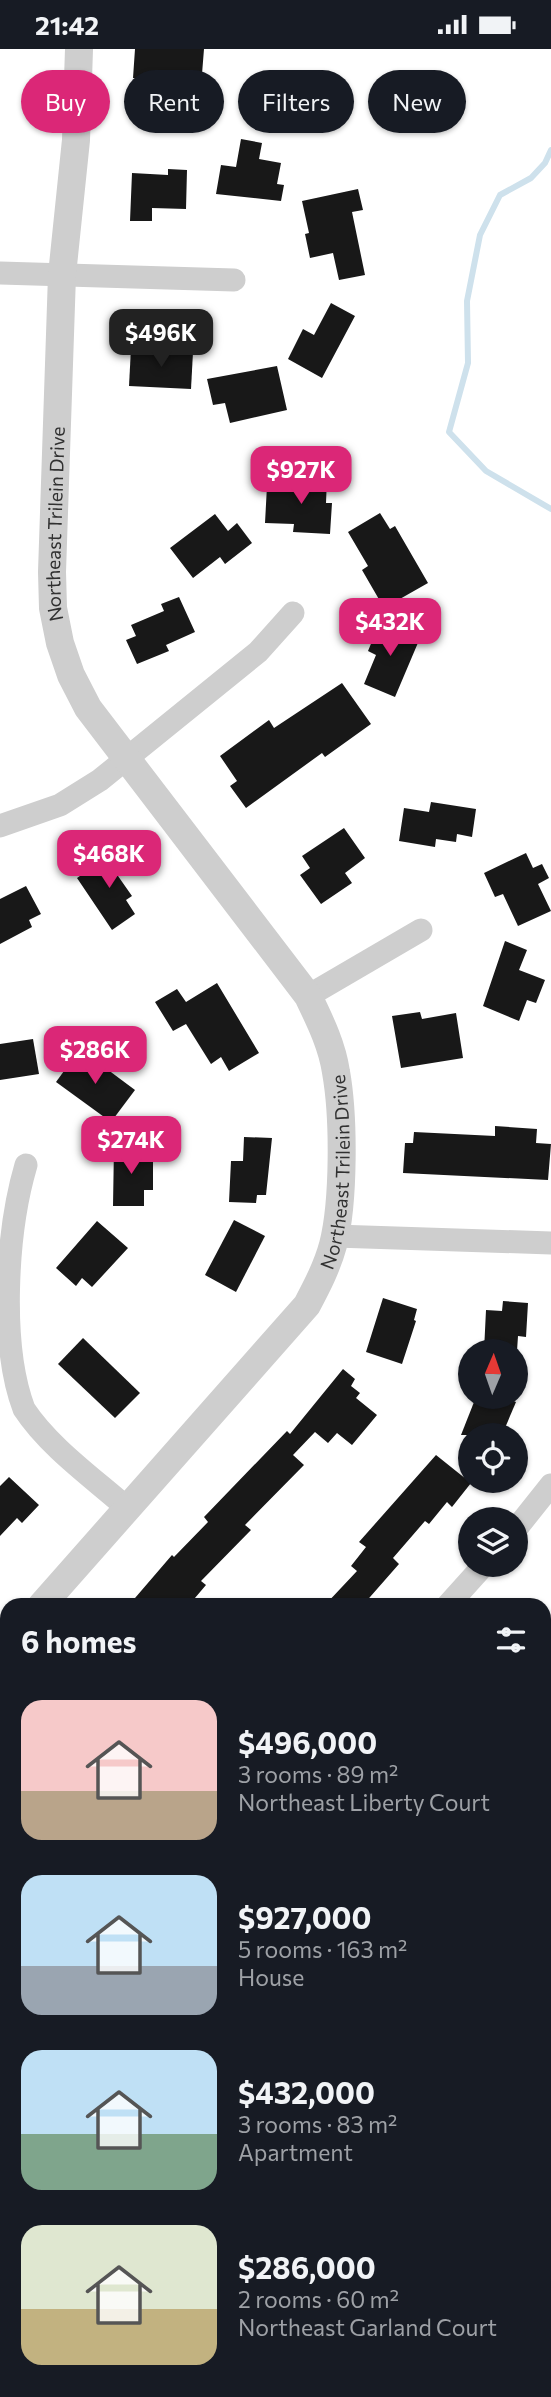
<!DOCTYPE html>
<html lang="en">
<head>
<meta charset="utf-8">
<style>
	:root { --surface:#171b24; --page:#242831; --text:#f1f3f6; --muted:#9ea1a6; --accent:#db2777 }
	body { margin:0; font-family:Commissioner,sans-serif; background:var(--page); color:var(--text); height:100vh; display:flex; flex-direction:column; font-size:26px; white-space:nowrap }
	* { box-sizing:border-box; margin:0 }
	p { font-size:23px; color:var(--muted) }
	.icon { flex:none; width:38px; height:38px; fill:none; stroke:currentColor; stroke-width:2; stroke-linecap:round; stroke-linejoin:round }
	.map { position:relative; flex:1; overflow:hidden }
	.side { position:absolute; left:0px; top:1549px; width:551px; height:800px; display:flex; flex-direction:column; background:var(--surface); border-radius:21px 21px 0 0; box-shadow:0 2px 5px #0004 }
	.side>* { flex:none }
	.guide { position:absolute; left:21px; top:21px; width:509px; height:63px; display:flex; gap:14px }
	.needle { width:46px; rotate:2deg }
	.buttons { position:absolute; left:458px; top:1290px; display:grid; gap:14px }
	.buttons a { display:grid; place-items:center; width:70px; height:70px; border-radius:50%; background:var(--surface); box-shadow:0 2px 5px #0004; font-size:35px }
	.price { position:absolute; translate:-50% -60px; padding:0 16px; border-radius:14px; background:var(--accent); color:#fff; font-size:23px; line-height:46px; filter:drop-shadow(0 2px 4px #0008) }
	.price::after { content:''; position:absolute; left:50%; top:42px; width:21px; height:16px; margin-left:-10px; background:inherit; clip-path:polygon(0 0,100% 0,50% 100%) }
	.price.selected { background:#222; color:#fff }
	ul { padding:0; list-style:none }
	li { display:flex; align-items:center; gap:21px; height:175px; padding:0 21px }
	li span { display:grid; place-items:center; flex:none; width:196px; height:140px; border-radius:21px; color:#555 }
	li>.icon { margin-inline-start:auto }
	span .icon { width:84px; height:84px; fill:#fffc; stroke-width:1 }
	li b { font-size:30px }
	h2 { display:flex; justify-content:space-between; align-items:center; height:84px; padding:0 21px; font-size:30px }
	.pill { padding:0 24px; border-radius:32px; background:var(--surface); box-shadow:0 2px 5px #0004; font-size:24px; line-height:63px }
	.pill.selected { background:var(--accent); color:#fff }
	.status { display:flex; justify-content:space-between; align-items:center; height:49px; padding:0 35px; background:var(--surface); direction:ltr }
	.status svg { height:19px; fill:currentColor }
	.map>svg:first-child { display:block }
	.lines { fill:none; stroke-linecap:round; stroke-linejoin:round }
	.stream { stroke:#cee1ec; stroke-width:6 }
	.building { fill:#181818 }
	.service { stroke:#cecece; stroke-width:10 }
	.minor { stroke:#cecece; stroke-width:23 }
	.tertiary { stroke:#cecece; stroke-width:28 }
	.secondary { stroke:#bbb; stroke-width:32 }
	.labels { text-anchor:middle; dominant-baseline:central; stroke-width:7; stroke-linejoin:round; paint-order:stroke }
	.street-label { font-size:19px; fill:#313131; stroke:#fff }
</style>
</head>
<body>
<div class="status"><b>21:42</b><svg viewBox="0 0 49 12"><path d="M0 12V9h3v3zM5 12V6h3v6zM10 12V3h3v9zM15 12V0h3v12zM26 1h20v11H26zM47 4h2v5h-2z"/></svg></div>
<div class="map">
<svg width="551" height="2348" viewBox="0 0 551 2348">
	<rect width="100%" height="100%" fill="#fff"/>
	<g class="lines">
		<polyline class="stream" points="551,101 545,114 531,129 500,146 480,186 467,252 468,314 449,383 486,422 551,460"/>
	</g>
	<g class="building">
		<polygon points="135,0 204,0 202,25 170,24 169,39 145,38 146,30 133,29"/>
		<polygon points="241,90 262,94 259,110 281,114 277,135 284,136 281,152 216,145 221,116 236,118"/>
		<polygon points="168,120 187,121 186,160 152,159 152,172 130,172 132,124 168,126"/>
		<polygon points="358,140 363,161 352,163 365,226 339,231 333,204 310,209 305,185 309,184 302,152"/>
		<polygon points="331,254 355,267 322,329 288,310 303,280 314,286"/>
		<polygon points="131,299 193,303 191,340 129,337"/>
		<polygon points="277,317 287,361 230,374 225,354 213,356 207,330"/>
		<polygon points="308,428 327,429 326,454 332,454 330,485 293,483 294,475 265,474 267,437 295,439 295,432 308,433"/>
		<polygon points="380,464 390,480 395,477 428,534 384,559 362,521 368,517 348,483"/>
		<polygon points="215,465 228,482 237,474 252,494 225,515 220,508 193,529 170,499"/>
		<polygon points="179,548 195,583 166,596 169,602 137,615 126,591 136,587 131,576 164,562 161,555"/>
		<polygon points="380,573 420,589 395,648 364,635 376,606 368,602"/>
		<polygon points="342,634 371,675 325,708 322,704 246,759 230,737 237,732 220,707 269,671 274,679"/>
		<polygon points="431,753 476,760 472,788 457,785 456,793 436,790 435,798 399,792 404,759 429,763"/>
		<polygon points="344,779 365,809 345,824 352,834 321,855 300,826 310,819 302,807"/>
		<polygon points="115,803 127,821 118,827 132,847 126,851 135,865 112,881 77,829"/>
		<polygon points="526,804 533,819 542,815 549,829 538,835 551,862 518,877 503,845 495,848 484,824"/>
		<polygon points="26,837 41,865 29,871 32,878 0,895 0,850"/>
		<polygon points="505,892 527,901 519,921 545,931 536,954 527,951 519,972 483,957"/>
		<polygon points="217,934 259,1004 229,1022 221,1008 211,1015 186,975 173,982 155,953 177,940 186,953"/>
		<polygon points="420,963 422,970 456,964 463,1009 401,1019 392,967"/>
		<polygon points="33,990 39,1025 0,1031 0,995"/>
		<polygon points="80,1000 135,1041 111,1073 56,1033"/>
		<polygon points="495,1077 537,1080 536,1094 551,1095 548,1131 403,1124 405,1094 413,1094 414,1083 495,1087"/>
		<polygon points="244,1088 272,1089 266,1146 257,1146 256,1154 229,1153 231,1112 243,1112"/>
		<polygon points="114,1097 144,1098 144,1113 153,1113 153,1141 144,1141 144,1157 113,1157"/>
		<polygon points="234,1171 265,1187 236,1243 205,1226"/>
		<polygon points="97,1172 128,1199 92,1238 82,1229 76,1237 56,1219"/>
		<polygon points="383,1249 417,1260 414,1271 416,1272 402,1315 366,1303"/>
		<polygon points="503,1252 528,1254 526,1288 518,1287 517,1302 484,1302 486,1261 502,1262"/>
		<polygon points="83,1289 140,1344 115,1369 58,1315"/>
		<polygon points="343,1320 355,1330 351,1337 360,1344 356,1349 377,1366 352,1396 337,1384 328,1394 315,1383 293,1406 304,1416 245,1476 251,1481 201,1532 206,1536 189,1556 129,1556 172,1506 174,1508 208,1473 204,1468 287,1382 290,1385"/>
		<polygon points="476,1348 503,1348 516,1353 502,1386 461,1386"/>
		<polygon points="436,1406 471,1434 452,1458 447,1453 429,1475 425,1472 393,1509 399,1515 363,1556 325,1556 357,1522 351,1517 366,1498 359,1493"/>
		<polygon points="9,1428 39,1456 22,1474 17,1469 0,1487 0,1437"/>
	</g>
	<g class="lines">
		<polyline class="service" points="0,2284 7,2285"/>
		<g class="minor">
			<polyline points="0,224 234,231"/>
			<polyline points="0,777 60,756 100,731 258,603 293,564"/>
			<polyline points="308,947 421,881"/>
			<path d="M26 1116C6 1184 0 1297 24 1360 49 1398 93 1429 127 1459"/>
			<polyline points="335,1187 551,1194"/>
			<polyline points="516,1480 551,1436"/>
			<polyline points="448,1556 484,1516"/>
			<polyline points="0,1963 7,1966"/>
			<polyline points="544,1990 551,1990"/>
		</g>
		<g class="tertiary">
			<path id="s1" d="M42 1556 307 1256C317 1237 327 1218 333 1196 344 1153 344 1068 336 1023 332 996 320 972 308 947L88 659 71 626 60 594 53 559 52 523 62 226 76 91 79 0"/>
			<polyline points="0,1603 7,1595"/>
		</g>
		<g class="secondary">
			<polyline points="0,2195 7,2195"/>
			<polyline points="544,2214 551,2214"/>
		</g>
	</g>
	<g class="labels">
		<g class="street-label">
			<text stroke="none"><textPath href="#s1" startOffset="1274">Northeast Trilein Drive</textPath></text>
			<text stroke="none"><textPath href="#s1" startOffset="539">Northeast Trilein Drive</textPath></text>
		</g>
	</g>
</svg>
<div class="buttons">
<a><svg class="needle" viewBox="-14 -14 28 28"><path d="M0-13l5 13h-10z" fill="#e53935"/><path d="M0 13l5-13h-10z" fill="#9ea1a6"/></svg></a>
<a><svg class="icon" aria-label="locate" viewBox="0 0 24 24"><circle cx="12" cy="12" r="6"/><path d="M12 2v4M12 18v4M2 12h4M18 12h4"/></svg></a>
<a><svg class="icon" aria-label="layers" viewBox="0 0 24 24"><path d="M12 4l9 5-9 5-9-5zM3 14l9 5 9-5"/></svg></a>
</div>
<b class="price selected" style="left:161px;top:320px">$496K</b>
<b class="price" style="left:301px;top:457px">$927K</b>
<b class="price" style="left:390px;top:609px">$432K</b>
<b class="price" style="left:109px;top:841px">$468K</b>
<b class="price" style="left:95px;top:1037px">$286K</b>
<b class="price" style="left:131px;top:1127px">$274K</b>
<div class="guide">
<a class="pill selected">Buy</a>
<a class="pill">Rent</a>
<a class="pill">Filters</a>
<a class="pill">New</a>
</div>
<section class="side">
<h2>6 homes<svg class="icon" aria-label="filters" viewBox="0 0 24 24"><path d="M4 7h16M4 17h16"/><circle cx="9" cy="7" r="2"/><circle cx="15" cy="17" r="2"/></svg></h2>
<ul>
<li><span style="background:linear-gradient(#f6c9c9 65%,#b9a48a 0)"><svg class="icon" aria-label="home" viewBox="0 0 24 24"><path d="M3 11l9-7 9 7M6 9v11h12V9"/></svg></span><div><b>$496,000</b><p>3 rooms · 89 m²</p><p>Northeast Liberty Court</p></div></li>
<li><span style="background:linear-gradient(#bfe0f5 65%,#9aa5b1 0)"><svg class="icon" aria-label="home" viewBox="0 0 24 24"><path d="M3 11l9-7 9 7M6 9v11h12V9"/></svg></span><div><b>$927,000</b><p>5 rooms · 163 m²</p><p>House</p></div></li>
<li><span style="background:linear-gradient(#bfe0f5 60%,#7fa58c 0)"><svg class="icon" aria-label="home" viewBox="0 0 24 24"><path d="M3 11l9-7 9 7M6 9v11h12V9"/></svg></span><div><b>$432,000</b><p>3 rooms · 83 m²</p><p>Apartment</p></div></li>
<li><span style="background:linear-gradient(#dfe7d0 60%,#c2b280 0)"><svg class="icon" aria-label="home" viewBox="0 0 24 24"><path d="M3 11l9-7 9 7M6 9v11h12V9"/></svg></span><div><b>$286,000</b><p>2 rooms · 60 m²</p><p>Northeast Garland Court</p></div></li>
</ul>
</section>
</div>
</body>
</html>
